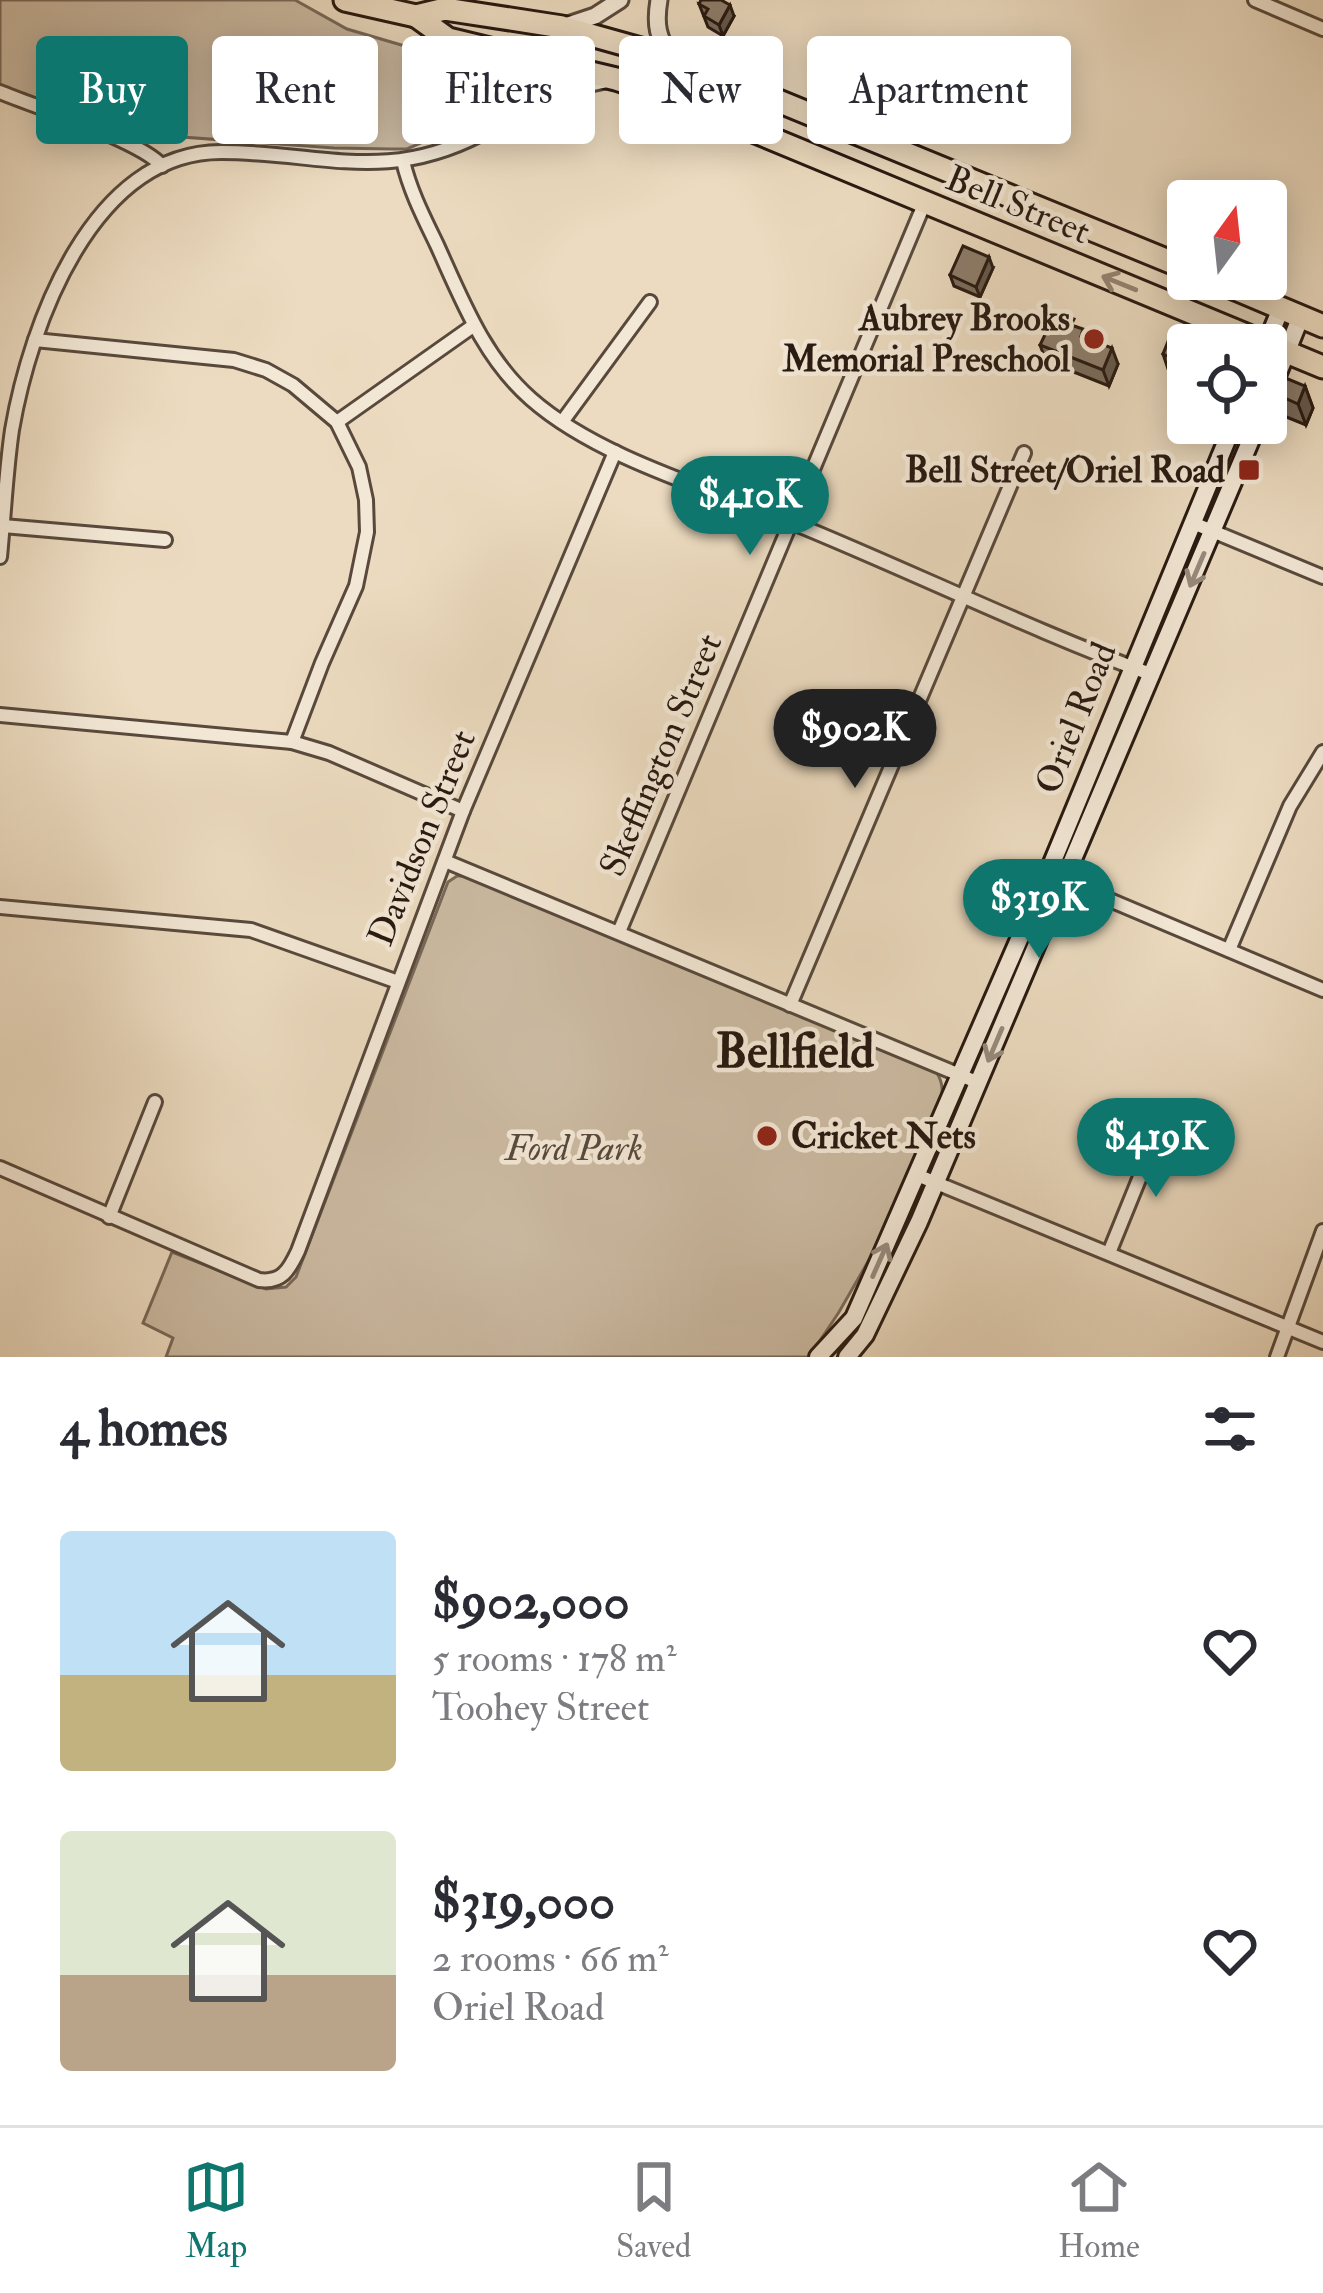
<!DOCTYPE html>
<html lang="en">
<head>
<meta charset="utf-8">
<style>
	:root { --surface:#fff; --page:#f7f7f7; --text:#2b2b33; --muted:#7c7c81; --line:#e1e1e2; --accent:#0f766e }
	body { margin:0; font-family:"IM FELL Double Pica",serif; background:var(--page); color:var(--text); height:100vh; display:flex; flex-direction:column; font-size:45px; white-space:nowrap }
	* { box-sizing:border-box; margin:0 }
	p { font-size:39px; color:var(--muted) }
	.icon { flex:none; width:66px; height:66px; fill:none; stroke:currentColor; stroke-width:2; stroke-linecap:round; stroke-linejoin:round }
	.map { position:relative; height:1357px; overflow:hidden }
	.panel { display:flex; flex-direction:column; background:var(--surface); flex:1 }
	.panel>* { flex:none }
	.banner { position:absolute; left:36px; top:36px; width:1251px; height:108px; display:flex; gap:24px }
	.needle { width:78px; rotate:15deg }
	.buttons { position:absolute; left:1167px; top:180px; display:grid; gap:24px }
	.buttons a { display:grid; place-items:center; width:120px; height:120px; border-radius:12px; background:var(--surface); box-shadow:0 6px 30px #0003; font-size:60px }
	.price { position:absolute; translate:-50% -102px; padding:0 27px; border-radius:42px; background:var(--accent); color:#fff; font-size:39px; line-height:78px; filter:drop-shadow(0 3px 6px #0008) }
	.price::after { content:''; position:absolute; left:50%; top:72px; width:36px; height:27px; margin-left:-18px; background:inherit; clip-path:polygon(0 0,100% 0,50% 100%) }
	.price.current { background:#222; color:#fff }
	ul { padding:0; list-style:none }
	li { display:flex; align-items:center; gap:36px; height:300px; padding:0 60px }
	li span { display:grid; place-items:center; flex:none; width:336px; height:240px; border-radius:12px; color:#555 }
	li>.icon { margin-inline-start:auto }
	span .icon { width:144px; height:144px; fill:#fffc; stroke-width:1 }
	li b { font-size:51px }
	h2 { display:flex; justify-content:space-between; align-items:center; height:144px; padding:0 60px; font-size:51px }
	.tag { padding:0 42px; border-radius:12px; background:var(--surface); box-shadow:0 6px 30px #0003; font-size:42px; line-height:108px }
	.tag.current { background:var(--accent); color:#fff }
	.tabs { display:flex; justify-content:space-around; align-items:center; height:168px; border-top:3px solid var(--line); background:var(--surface); font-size:33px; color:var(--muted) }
	.tabs a { display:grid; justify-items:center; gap:6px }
	.tabs .current { color:var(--accent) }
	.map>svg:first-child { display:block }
	.green { fill:#cbbaa2; stroke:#796959; stroke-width:3 }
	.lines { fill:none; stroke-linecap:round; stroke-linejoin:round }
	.minor-casing { stroke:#58493c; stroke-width:18 }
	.tertiary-casing { stroke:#58493c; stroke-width:21 }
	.secondary-casing { stroke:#271810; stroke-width:22 }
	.trunk-casing { stroke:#271810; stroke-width:27 }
	.minor { stroke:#f3e8d6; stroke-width:12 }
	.tertiary { stroke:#f3e8d6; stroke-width:15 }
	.secondary { stroke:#f3e8d6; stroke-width:16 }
	.trunk { stroke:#ecdbc0; stroke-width:21 }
	.wall { fill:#796c5d; stroke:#271810; stroke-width:3 }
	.shaded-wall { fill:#63584c; stroke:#271810; stroke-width:3 }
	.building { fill:#8d7d6c; stroke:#271810; stroke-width:3 }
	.oneway { stroke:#938371 }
	.oneway2 { stroke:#978a7d }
	.poi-dot { fill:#8f2418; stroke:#f3e8d6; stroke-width:4.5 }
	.labels { text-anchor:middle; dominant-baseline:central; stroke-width:9; stroke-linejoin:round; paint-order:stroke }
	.street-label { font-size:36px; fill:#271810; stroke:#f3e8d6 }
	.poi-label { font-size:36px; font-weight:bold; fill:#271810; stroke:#f3e8d6; text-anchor:end }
	.park-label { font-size:36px; font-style:italic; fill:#58493c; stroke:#f3e8d6 }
	.district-label { font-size:48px; font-weight:bold; fill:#271810; stroke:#f3e8d6 }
</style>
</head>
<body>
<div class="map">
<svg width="1323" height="1357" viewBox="0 0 1323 1357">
	<rect width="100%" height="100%" fill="#ecdbc0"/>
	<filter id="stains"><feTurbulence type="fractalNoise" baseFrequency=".00167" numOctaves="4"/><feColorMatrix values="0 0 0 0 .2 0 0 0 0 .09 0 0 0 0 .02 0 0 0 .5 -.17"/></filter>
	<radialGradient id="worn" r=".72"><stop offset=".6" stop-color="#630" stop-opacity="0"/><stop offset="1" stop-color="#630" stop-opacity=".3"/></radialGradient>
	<g class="green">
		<polygon points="0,0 295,0 347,29 473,66 488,93 473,115 437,136 407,149 392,149 334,148 140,134 0,88"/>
		<path d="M457 876H468L937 1073C944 1085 943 1094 939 1107L873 1253 839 1312 809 1357H166L173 1338 143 1323 172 1252 266 1289 286 1287 296 1277 448 882Z"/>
	</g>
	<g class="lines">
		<defs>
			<g id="minor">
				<polyline points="1255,0 1323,29"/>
				<path d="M479 48C502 91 499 91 479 134"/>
				<path d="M0 92C36 107 141 141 162 166"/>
				<polyline points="479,135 507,125 560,91 603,82"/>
				<path d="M403 161C410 191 424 218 437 245 462 300 484 358 531 399 598 458 710 489 793 523 913 572 1031 630 1153 675"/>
				<polyline points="35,340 234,360 266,370 293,385 337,422 359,467 366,500 367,532 356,586 322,663 292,742"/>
				<polyline points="337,422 473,326"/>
				<polyline points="562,422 650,302"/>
				<polyline points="1193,523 1323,577"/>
				<polyline points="3,526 165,540"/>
				<path d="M0 557C4 515 6 471 12 430 30 325 92 152 221 152 320 152 385 184 481 134"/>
				<polyline points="0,715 292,742 329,753 463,811"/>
				<polyline points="445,861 979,1083"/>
				<polyline points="1060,879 1323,990"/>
				<polyline points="0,907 251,930 398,982"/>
				<polyline points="619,932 925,202"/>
				<polyline points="1229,950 1290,806 1323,752"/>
				<polyline points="790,1005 1024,453"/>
				<path d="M0 1168 259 1280C282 1283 289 1270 298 1251L463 811 615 452"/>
				<polyline points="917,1175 1323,1342"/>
				<polyline points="109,1217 155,1102"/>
				<polyline points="1109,1253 1159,1130"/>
				<polyline points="1277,1357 1323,1231"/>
			</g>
			<g id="tertiary">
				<path d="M659 0C655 23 657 40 673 58"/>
				<polyline points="565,26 595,16 620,0"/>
			</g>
			<g id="secondary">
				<polyline points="1266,345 1281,308"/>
				<polyline points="1266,403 1301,316"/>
				<polyline points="818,1357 854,1318 1048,873 1234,423"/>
				<polyline points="847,1357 865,1335 919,1222 1258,423"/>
			</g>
			<g id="trunk">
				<polyline points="345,0 416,16 445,9 562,27 673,58 1188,269"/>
				<polyline points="416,16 448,39 616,79 681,101 1323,367"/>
				<polyline points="1212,279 1323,326"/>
			</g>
		</defs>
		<use href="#minor" class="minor-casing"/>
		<use href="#tertiary" class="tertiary-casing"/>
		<use href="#secondary" class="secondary-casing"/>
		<use href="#trunk" class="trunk-casing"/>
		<use href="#minor" class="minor"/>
		<use href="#tertiary" class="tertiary"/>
		<use href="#secondary" class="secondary"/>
		<use href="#trunk" class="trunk"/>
	</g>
	<g class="wall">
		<polygon points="699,4 734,16 723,36 708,27"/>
		<polygon points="993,268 980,297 954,286 950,275"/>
		<polygon points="1076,327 1086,338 1118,364 1109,386 1046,361 1040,345"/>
		<polygon points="1188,345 1188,381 1169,372 1163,354"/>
		<polygon points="1305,386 1313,408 1306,425 1284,416 1276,394"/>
	</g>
	<g class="shaded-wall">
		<polygon points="730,5 734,16 723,36 719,25"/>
		<polygon points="989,257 993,268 980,297 976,287"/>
		<polygon points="1112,348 1118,364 1109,386 1103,370"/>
		<polygon points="1305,386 1313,408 1306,425 1298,404"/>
	</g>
	<g class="building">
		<polygon points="701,0 721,0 730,5 719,25 704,16 708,9 699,4"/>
		<polygon points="963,246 989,257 976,287 950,275"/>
		<polygon points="1056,312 1074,319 1071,325 1083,329 1081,336 1112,348 1103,370 1040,345"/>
		<polygon points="1173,329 1217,345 1188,345 1188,366 1163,354"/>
		<polygon points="1283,377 1305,386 1298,404 1276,394"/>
	</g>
	<defs><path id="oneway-shaft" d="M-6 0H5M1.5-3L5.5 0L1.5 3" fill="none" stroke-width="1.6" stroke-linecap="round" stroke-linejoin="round" transform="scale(3)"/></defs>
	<use class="oneway" href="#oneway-shaft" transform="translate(1119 283) rotate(-158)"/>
	<g class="oneway2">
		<use href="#oneway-shaft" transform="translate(1197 570) rotate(113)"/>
		<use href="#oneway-shaft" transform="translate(995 1045) rotate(113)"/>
		<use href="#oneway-shaft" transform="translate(880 1260) rotate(-66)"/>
	</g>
	<g class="poi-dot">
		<circle cx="1094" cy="339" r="12"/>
		<rect x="1237" y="458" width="24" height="24" rx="6"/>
		<circle cx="767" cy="1136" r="12"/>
	</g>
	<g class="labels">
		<g class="street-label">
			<text transform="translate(1018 205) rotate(22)">Bell Street</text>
			<text transform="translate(1076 718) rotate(-68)">Oriel Road</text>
			<text transform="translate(661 755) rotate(-67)">Skeffington Street</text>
			<text transform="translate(422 838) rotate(-68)">Davidson Street</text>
		</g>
		<g class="poi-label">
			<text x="1070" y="318">Aubrey Brooks<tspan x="1070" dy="41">Memorial Preschool</tspan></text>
			<text x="1225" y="470">Bell Street/Oriel Road</text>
			<text x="791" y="1136" text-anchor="start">Cricket Nets</text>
		</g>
		<g class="park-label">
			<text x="574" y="1148">Ford Park</text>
		</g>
		<g class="district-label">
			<text x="795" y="1052">Bellfield</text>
		</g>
	</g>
	<rect width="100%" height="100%" filter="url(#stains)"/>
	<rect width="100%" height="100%" fill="url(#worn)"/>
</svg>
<div class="buttons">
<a><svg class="needle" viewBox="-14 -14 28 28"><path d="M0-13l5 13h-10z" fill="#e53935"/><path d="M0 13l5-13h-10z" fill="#7c7c81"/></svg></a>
<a><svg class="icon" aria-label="locate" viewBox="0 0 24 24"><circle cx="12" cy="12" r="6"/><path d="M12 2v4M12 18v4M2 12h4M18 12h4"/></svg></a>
</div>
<b class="price" style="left:750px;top:558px">$410K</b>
<b class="price current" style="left:855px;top:791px">$902K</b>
<b class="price" style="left:1039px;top:961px">$319K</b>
<b class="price" style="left:1156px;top:1200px">$419K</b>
<div class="banner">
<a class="tag current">Buy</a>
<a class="tag">Rent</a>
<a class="tag">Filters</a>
<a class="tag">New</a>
<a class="tag">Apartment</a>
</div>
</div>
<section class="panel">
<h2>4 homes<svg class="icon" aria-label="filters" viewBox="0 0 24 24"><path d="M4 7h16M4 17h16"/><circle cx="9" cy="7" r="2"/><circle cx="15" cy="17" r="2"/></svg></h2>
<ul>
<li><span style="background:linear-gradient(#bfe0f5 60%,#c2b280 0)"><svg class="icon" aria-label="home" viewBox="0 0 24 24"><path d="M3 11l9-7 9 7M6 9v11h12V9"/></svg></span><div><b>$902,000</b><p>5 rooms · 178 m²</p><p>Toohey Street</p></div><svg class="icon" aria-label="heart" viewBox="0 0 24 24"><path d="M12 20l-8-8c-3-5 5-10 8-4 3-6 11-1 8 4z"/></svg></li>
<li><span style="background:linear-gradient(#dfe7d0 60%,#b9a48a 0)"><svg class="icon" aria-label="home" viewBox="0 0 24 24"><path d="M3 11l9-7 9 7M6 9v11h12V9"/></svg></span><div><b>$319,000</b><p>2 rooms · 66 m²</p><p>Oriel Road</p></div><svg class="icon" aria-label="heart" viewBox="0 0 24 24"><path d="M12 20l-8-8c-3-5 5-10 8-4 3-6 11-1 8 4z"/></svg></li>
</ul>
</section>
<nav class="tabs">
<a class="current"><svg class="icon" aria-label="map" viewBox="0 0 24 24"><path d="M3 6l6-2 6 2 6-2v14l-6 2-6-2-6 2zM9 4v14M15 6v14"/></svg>Map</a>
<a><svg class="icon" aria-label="saved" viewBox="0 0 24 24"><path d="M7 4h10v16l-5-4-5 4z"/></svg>Saved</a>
<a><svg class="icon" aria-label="home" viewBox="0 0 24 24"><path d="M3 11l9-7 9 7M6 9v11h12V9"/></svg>Home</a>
</nav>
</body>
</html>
